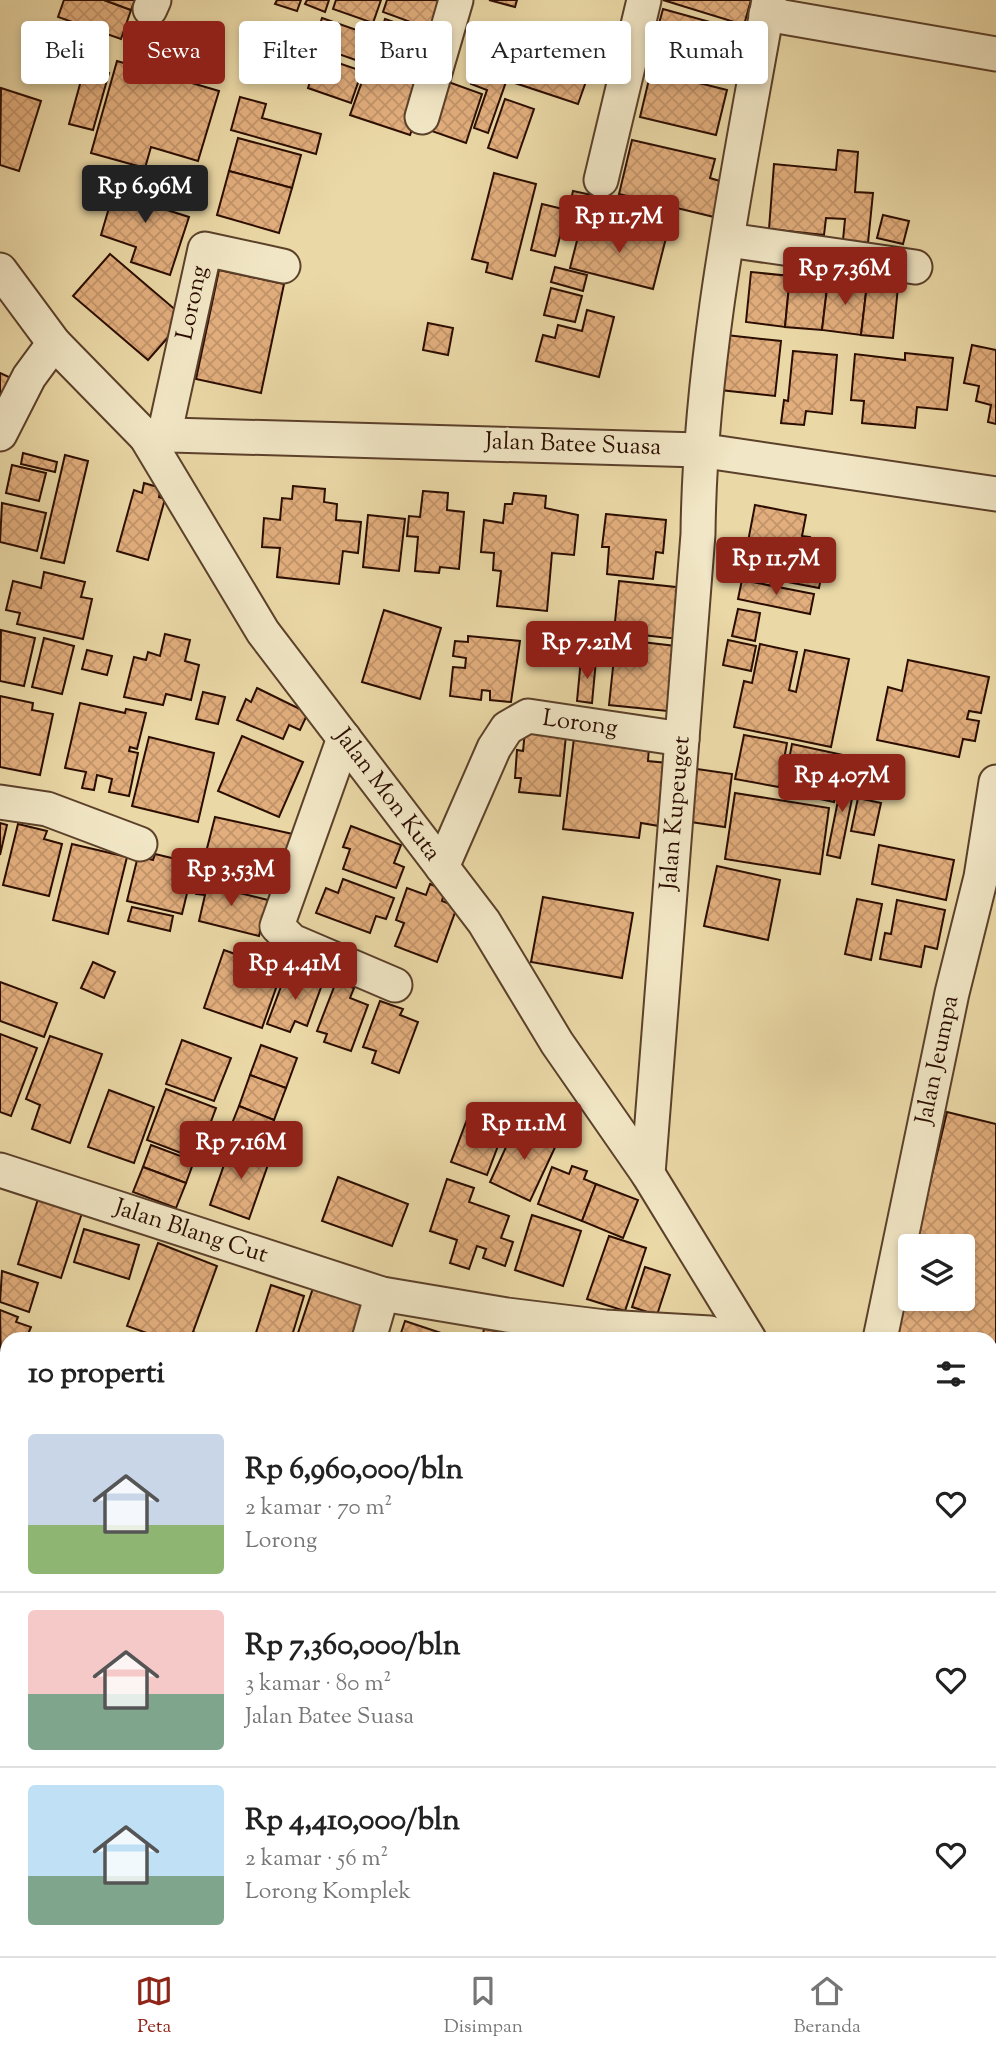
<!DOCTYPE html>
<html lang="id">
<head>
<meta charset="utf-8">
<style>
	:root { --surface:#fff; --page:#f2f2f2; --text:#222; --muted:#767676; --line:#e0e0e0; --accent:#8f2418 }
	body { margin:0; font-family:"Sorts Mill Goudy",serif; background:var(--page); color:var(--text); height:100vh; display:flex; flex-direction:column; font-size:26px; white-space:nowrap }
	* { box-sizing:border-box; margin:0 }
	p { font-size:23px; color:var(--muted) }
	.icon { flex:none; width:38px; height:38px; fill:none; stroke:currentColor; stroke-width:2; stroke-linecap:round; stroke-linejoin:round }
	.map { position:relative; flex:1; overflow:hidden }
	.drawer { position:absolute; left:0px; top:1332px; width:998px; height:625px; display:flex; flex-direction:column; background:var(--surface); border-radius:21px 21px 0 0; box-shadow:0 4px 10px #0003 }
	.drawer>* { flex:none }
	.guide { position:absolute; left:21px; top:21px; width:956px; height:63px; display:flex; gap:14px }
	.controls { position:absolute; left:898px; top:1234px; display:grid; gap:14px }
	.controls a { display:grid; place-items:center; width:77px; height:77px; border-radius:7px; background:var(--surface); box-shadow:0 4px 10px #0003; font-size:35px }
	.price { position:absolute; translate:-50% -60px; padding:0 16px; border-radius:7px; background:var(--accent); color:#fff; font-size:23px; line-height:46px; filter:drop-shadow(0 2px 4px #0008) }
	.price::after { content:''; position:absolute; left:50%; top:42px; width:21px; height:16px; margin-left:-10px; background:inherit; clip-path:polygon(0 0,100% 0,50% 100%) }
	.price.on { background:#222; color:#fff }
	ul { padding:0; list-style:none }
	li { display:flex; align-items:center; gap:21px; height:175px; padding:0 28px }
	li+li { border-top:2px solid var(--line) }
	li span { display:grid; place-items:center; flex:none; width:196px; height:140px; border-radius:7px; color:#555 }
	li>.icon { margin-inline-start:auto }
	span .icon { width:84px; height:84px; fill:#fffc; stroke-width:1 }
	li b { font-size:30px }
	h2 { display:flex; justify-content:space-between; align-items:center; height:84px; padding:0 28px; font-size:30px }
	.chip { padding:0 24px; border-radius:7px; background:var(--surface); box-shadow:0 4px 10px #0003; font-size:24px; line-height:63px }
	.chip.on { background:var(--accent); color:#fff }
	.menu { display:flex; justify-content:space-around; align-items:center; height:98px; border-top:2px solid var(--line); background:var(--surface); font-size:19px; color:var(--muted) }
	.menu a { display:grid; justify-items:center; gap:4px }
	.menu .on { color:var(--accent) }
	.map>svg:first-child { display:block }
	.garden { fill:#b2c08a; stroke:#6e6645; stroke-width:2 }
	.building { fill:url(#building-cross-hatch); stroke:#2b0d00; stroke-width:2 }
	.lines { fill:none; stroke-linecap:round; stroke-linejoin:round }
	.street-casing { stroke:#5b402a; stroke-width:37 }
	.street { stroke:#f1e6c5; stroke-width:33 }
	.labels { text-anchor:middle; dominant-baseline:central; stroke-width:6; stroke-linejoin:round; paint-order:stroke }
	.street-label { font-size:24px; fill:#2b0d00; stroke:#f1e6c5 }
</style>
</head>
<body>
<div class="map">
<svg width="996" height="1956" viewBox="0 0 996 1956">
	<defs>
		<pattern id="building-cross-hatch" width="8" height="8" patternUnits="userSpaceOnUse" patternTransform="scale(1.75)"><rect width="8" height="8" fill="#e2ae7d"/><path d="M0 0l8 8M0 8l8-8" fill="none" stroke="#c2946a"/></pattern>
	</defs>
	<rect width="100%" height="100%" fill="#ead8a6"/>
	<filter id="stains"><feTurbulence type="fractalNoise" baseFrequency=".00286" numOctaves="4"/><feColorMatrix values="0 0 0 0 .2 0 0 0 0 .09 0 0 0 0 .02 0 0 0 .5 -.17"/></filter>
	<radialGradient id="worn" r=".72"><stop offset=".6" stop-color="#630" stop-opacity="0"/><stop offset="1" stop-color="#630" stop-opacity=".3"/></radialGradient>
	<polygon class="garden" points="631,1950 887,1950 911,1956 629,1956"/>
	<g class="building">
		<polygon points="64,0 104,0 131,10 121,39 58,17"/>
		<polygon points="104,0 135,0 131,10"/>
		<polygon points="277,0 301,0 297,11 275,4"/>
		<polygon points="307,0 329,0 325,12 305,4"/>
		<polygon points="336,0 381,0 373,23 333,9"/>
		<polygon points="387,0 446,0 435,31 383,12"/>
		<polygon points="489,0 517,0 515,7"/>
		<polygon points="663,0 751,0 744,25"/>
		<polygon points="663,9 735,29 721,76 650,56"/>
		<polygon points="322,18 374,36 364,63 313,45"/>
		<polygon points="385,19 434,36 423,70 374,53"/>
		<polygon points="533,31 596,53 578,104 515,83"/>
		<polygon points="318,56 362,71 351,103 308,88"/>
		<polygon points="370,59 430,80 410,135 350,115"/>
		<polygon points="117,61 219,91 198,161 151,147 145,168 91,153"/>
		<polygon points="85,66 109,73 93,130 69,124"/>
		<polygon points="476,68 507,79 488,133 474,128 487,90 471,84"/>
		<polygon points="651,71 727,90 716,135 640,117"/>
		<polygon points="440,79 482,94 466,143 423,128"/>
		<polygon points="1,88 41,101 19,171 0,165"/>
		<polygon points="240,97 266,104 262,118 321,134 316,154 231,130"/>
		<polygon points="505,99 534,109 517,158 488,148"/>
		<polygon points="238,138 301,155 292,188 229,171"/>
		<polygon points="632,140 715,159 710,178 723,182 714,217 619,194"/>
		<polygon points="838,150 858,152 855,192 873,193 868,243 843,240 845,219 826,218 824,235 769,229 774,164 836,170"/>
		<polygon points="229,171 292,188 279,233 217,215"/>
		<polygon points="494,173 536,184 512,279 486,272 488,263 472,259"/>
		<polygon points="118,177 169,193 164,209 189,217 170,275 131,262 136,247 101,235"/>
		<polygon points="573,191 629,203 624,225 568,214"/>
		<polygon points="542,204 567,210 555,256 531,250"/>
		<polygon points="883,215 909,221 903,244 877,238"/>
		<polygon points="581,225 622,235 624,227 666,238 653,289 570,268"/>
		<polygon points="110,254 185,318 148,360 73,296"/>
		<polygon points="555,267 587,275 583,291 551,282"/>
		<polygon points="219,270 284,284 261,393 196,379"/>
		<polygon points="751,272 790,276 785,327 746,322"/>
		<polygon points="790,276 828,280 822,330 785,327"/>
		<polygon points="828,280 867,284 861,335 822,330"/>
		<polygon points="867,284 898,287 893,338 861,335"/>
		<polygon points="551,288 582,296 575,322 544,315"/>
		<polygon points="587,310 614,317 599,377 536,361 543,335 555,338 558,325 582,331"/>
		<polygon points="428,323 453,328 448,355 423,350"/>
		<polygon points="726,335 781,341 775,396 720,390"/>
		<polygon points="972,345 996,350 996,424 988,422 991,405 976,401 979,386 964,383"/>
		<polygon points="793,351 837,355 832,414 806,411 804,425 781,423 784,400 788,401"/>
		<polygon points="905,353 953,358 947,410 917,407 915,428 862,423 864,401 851,400 855,354 905,360"/>
		<polygon points="0,373 11,378 0,404"/>
		<polygon points="23,453 57,462 55,472 21,464"/>
		<polygon points="65,455 88,461 64,563 41,558"/>
		<polygon points="12,465 46,473 39,501 6,493"/>
		<polygon points="144,483 161,488 159,497 165,499 148,560 117,551 134,490 142,493"/>
		<polygon points="293,486 325,489 324,502 337,504 336,520 361,522 358,553 343,551 339,584 277,577 280,548 262,547 264,518 280,520 282,498 292,499"/>
		<polygon points="423,491 448,493 447,510 464,512 459,569 440,567 439,573 415,571 418,537 407,536 409,516 420,517"/>
		<polygon points="514,493 546,496 545,508 578,515 574,555 552,553 547,611 497,606 501,571 493,570 494,553 481,552 484,520 503,523 505,504 512,504"/>
		<polygon points="2,503 46,513 37,551 0,542"/>
		<polygon points="755,505 806,515 802,536 810,537 807,553 825,557 819,588 742,573"/>
		<polygon points="606,514 666,520 663,553 656,552 653,579 607,574 609,547 602,547"/>
		<polygon points="368,515 405,519 399,571 363,567"/>
		<polygon points="44,572 85,582 81,597 92,599 83,639 17,624 20,613 6,610 13,581 41,588"/>
		<polygon points="742,580 814,594 810,614 738,599"/>
		<polygon points="619,581 685,588 679,639 614,632"/>
		<polygon points="738,609 760,613 755,641 732,636"/>
		<polygon points="384,610 441,628 420,699 362,682"/>
		<polygon points="1,630 35,638 24,686 0,681"/>
		<polygon points="165,634 190,640 185,661 199,665 191,700 166,694 163,705 124,697 134,657 146,660 148,652 160,656"/>
		<polygon points="468,636 520,641 511,702 490,700 490,691 482,690 481,700 450,696 453,667 465,668 466,658 453,656 455,641 468,642"/>
		<polygon points="44,638 74,646 62,694 32,687"/>
		<polygon points="616,639 684,647 677,712 609,705"/>
		<polygon points="728,640 756,646 751,671 723,665"/>
		<polygon points="760,644 797,652 789,690 796,692 805,650 849,659 831,747 734,727 744,681 752,683"/>
		<polygon points="87,650 112,656 107,675 82,669"/>
		<polygon points="581,659 596,660 592,703 577,701"/>
		<polygon points="908,660 989,677 981,713 969,711 967,719 979,721 975,741 963,739 959,757 877,740 888,687 902,691"/>
		<polygon points="257,688 308,713 300,730 289,725 283,739 237,720 246,699 251,702"/>
		<polygon points="203,692 225,697 218,724 196,719"/>
		<polygon points="0,696 33,703 32,710 53,714 40,775 0,767"/>
		<polygon points="80,703 125,713 126,709 146,713 137,749 130,747 129,751 138,753 129,796 109,792 112,779 97,775 94,790 82,788 86,772 65,768"/>
		<polygon points="525,731 566,735 560,796 519,792 521,778 515,778 517,750 523,751"/>
		<polygon points="744,735 787,743 779,787 735,779"/>
		<polygon points="242,736 303,762 279,817 218,791"/>
		<polygon points="149,737 214,753 198,822 132,806"/>
		<polygon points="574,738 649,747 648,761 667,763 659,826 641,823 639,838 563,829"/>
		<polygon points="792,744 843,755 834,802 783,791"/>
		<polygon points="697,769 732,774 725,827 690,822"/>
		<polygon points="844,771 857,774 840,858 827,855"/>
		<polygon points="735,793 829,808 820,874 725,859"/>
		<polygon points="858,798 881,803 874,835 851,831"/>
		<polygon points="215,817 293,834 278,894 240,885 241,878 202,868"/>
		<polygon points="0,823 7,825 0,855"/>
		<polygon points="18,824 47,831 44,839 62,844 49,896 3,885"/>
		<polygon points="351,826 401,845 394,863 404,867 396,888 343,869 350,849 343,847"/>
		<polygon points="72,844 127,857 108,934 53,920"/>
		<polygon points="879,845 954,860 946,900 872,884"/>
		<polygon points="155,854 176,859 175,865 181,867 177,882 189,885 182,914 127,901 138,856 153,860"/>
		<polygon points="717,866 780,880 768,940 704,926"/>
		<polygon points="200,875 221,880 219,888 268,900 259,936 199,921 205,895 196,894"/>
		<polygon points="343,879 394,898 386,919 376,916 370,933 316,913 326,888 338,893"/>
		<polygon points="430,884 445,890 442,901 457,907 437,962 395,946 404,923 396,920 407,888 426,895"/>
		<polygon points="543,897 633,913 622,978 531,962"/>
		<polygon points="857,899 882,904 871,960 845,954"/>
		<polygon points="897,900 945,910 937,949 925,946 921,967 880,959 885,933 891,934"/>
		<polygon points="132,907 173,916 170,931 128,921"/>
		<polygon points="224,950 282,971 262,1028 204,1008"/>
		<polygon points="93,962 115,972 104,998 81,988"/>
		<polygon points="304,972 324,979 307,1026 295,1021 290,1032 267,1024 285,976 300,982"/>
		<polygon points="0,982 57,1003 44,1037 0,1021"/>
		<polygon points="336,982 354,988 350,998 368,1005 351,1051 324,1042 327,1034 317,1031"/>
		<polygon points="380,1001 403,1009 400,1015 418,1022 399,1073 372,1063 376,1051 363,1047"/>
		<polygon points="0,1034 37,1048 11,1116 0,1112"/>
		<polygon points="50,1036 102,1054 70,1143 32,1129 40,1105 26,1099"/>
		<polygon points="182,1040 231,1058 214,1101 166,1084"/>
		<polygon points="261,1045 297,1058 286,1088 250,1075"/>
		<polygon points="250,1075 286,1088 274,1120 239,1106"/>
		<polygon points="166,1089 216,1108 197,1159 147,1140"/>
		<polygon points="109,1090 154,1107 134,1163 88,1147"/>
		<polygon points="239,1106 274,1120 263,1149 227,1136"/>
		<polygon points="471,1109 507,1122 487,1175 451,1162"/>
		<polygon points="947,1112 996,1124 996,1360 990,1358 990,1339 912,1339 893,1334 910,1264 910,1298 962,1298 962,1246 915,1246"/>
		<polygon points="517,1123 558,1141 530,1201 490,1182"/>
		<polygon points="232,1142 271,1156 249,1219 210,1205"/>
		<polygon points="151,1145 194,1161 186,1183 143,1167"/>
		<polygon points="572,1166 587,1171 584,1179 596,1184 582,1221 538,1204 552,1167 569,1174"/>
		<polygon points="143,1167 186,1183 176,1208 133,1192"/>
		<polygon points="338,1177 408,1204 392,1246 322,1221"/>
		<polygon points="447,1179 474,1188 469,1202 509,1216 501,1238 513,1242 505,1266 483,1258 486,1249 477,1246 469,1269 450,1263 457,1240 430,1231"/>
		<polygon points="596,1184 638,1200 623,1238 582,1221"/>
		<polygon points="38,1199 82,1213 61,1278 18,1264"/>
		<polygon points="532,1215 581,1231 563,1286 515,1270"/>
		<polygon points="84,1229 139,1245 129,1279 74,1262"/>
		<polygon points="609,1236 646,1248 625,1311 587,1299"/>
		<polygon points="158,1243 217,1266 193,1332 211,1339 145,1339 147,1333 127,1326"/>
		<polygon points="645,1267 670,1275 657,1315 632,1307"/>
		<polygon points="2,1271 38,1283 29,1312 0,1302"/>
		<polygon points="271,1285 304,1296 291,1339 254,1339"/>
		<polygon points="313,1288 369,1306 359,1339 296,1339"/>
		<polygon points="0,1310 18,1317 16,1322 31,1327 26,1339 7,1339 1,1364"/>
		<polygon points="405,1321 459,1339 399,1339"/>
		<polygon points="484,1329 520,1335 519,1339 482,1339"/>
		<polygon points="0,1384 7,1387 7,1424 0,1422"/>
		<polygon points="0,1443 7,1445 7,1474 0,1496"/>
		<polygon points="991,1452 996,1453 996,1498 992,1497 994,1487 990,1486"/>
		<polygon points="990,1946 996,1947 996,1956 932,1956 934,1950 990,1950"/>
		<polygon points="26,1950 73,1950 72,1956 25,1956"/>
		<polygon points="84,1950 127,1950 125,1956 82,1956"/>
		<polygon points="219,1950 227,1950 244,1956 217,1956"/>
		<polygon points="463,1950 502,1950 501,1956 461,1956"/>
		<polygon points="518,1950 566,1950 576,1951 576,1956 517,1956"/>
		<polygon points="617,1950 649,1950 648,1956 615,1956"/>
	</g>
	<g class="lines">
		<defs>
			<g id="street">
				<polyline points="150,9 154,0"/>
				<polyline points="766,14 996,54"/>
				<polyline points="422,117 456,0"/>
				<polyline points="601,180 644,0"/>
				<polyline points="728,240 915,267"/>
				<polyline points="0,270 54,343 146,437 263,632 484,922 557,1043 648,1174 749,1339"/>
				<polyline points="0,434 29,377 54,343"/>
				<polyline points="164,436 205,249 283,266"/>
				<polyline points="146,437 171,435 699,450 996,494"/>
				<polyline points="344,738 277,926 292,941 395,985"/>
				<polyline points="0,802 47,809 140,844"/>
				<polyline points="442,867 494,748 507,728 528,716 682,739"/>
				<polyline points="0,1170 382,1294 507,1315 605,1327 710,1333"/>
				<path d="M648 1174 698 534C700 355 738 176 769 0"/>
				<polyline points="369,1339 382,1294"/>
				<polyline points="880,1339 952,993 981,877 996,782"/>
				<polyline points="0,1531 7,1533"/>
				<polyline points="990,1733 996,1742"/>
				<polyline points="990,1819 996,1820"/>
				<polyline points="143,1956 144,1950"/>
				<polyline points="596,1956 598,1950"/>
			</g>
		</defs>
		<use href="#street" class="street-casing"/>
		<use href="#street" class="street"/>
	</g>
	<g class="labels">
		<g class="street-label">
			<text transform="translate(193 303) rotate(-78)">Lorong</text>
			<text transform="translate(573 445) rotate(2)">Jalan Batee Suasa</text>
			<text transform="translate(580 724) rotate(8)">Lorong</text>
			<text transform="translate(387 795) rotate(53)">Jalan Mon Kuta</text>
			<text transform="translate(676 813) rotate(-85)">Jalan Kupeuget</text>
			<text transform="translate(938 1060) rotate(-78)">Jalan Jeumpa</text>
			<text transform="translate(191 1232) rotate(18)">Jalan Blang Cut</text>
		</g>
	</g>
	<rect width="100%" height="100%" filter="url(#stains)"/>
	<rect width="100%" height="100%" fill="url(#worn)"/>
</svg>
<div class="controls">
<a><svg class="icon" aria-label="layers" viewBox="0 0 24 24"><path d="M12 4l9 5-9 5-9-5zM3 14l9 5 9-5"/></svg></a>
</div>
<b class="price on" style="left:145px;top:225px">Rp 6.96M</b>
<b class="price" style="left:619px;top:255px">Rp 11.7M</b>
<b class="price" style="left:845px;top:307px">Rp 7.36M</b>
<b class="price" style="left:776px;top:597px">Rp 11.7M</b>
<b class="price" style="left:587px;top:681px">Rp 7.21M</b>
<b class="price" style="left:842px;top:814px">Rp 4.07M</b>
<b class="price" style="left:231px;top:908px">Rp 3.53M</b>
<b class="price" style="left:295px;top:1002px">Rp 4.41M</b>
<b class="price" style="left:524px;top:1162px">Rp 11.1M</b>
<b class="price" style="left:241px;top:1181px">Rp 7.16M</b>
<div class="guide">
<a class="chip">Beli</a>
<a class="chip on">Sewa</a>
<a class="chip">Filter</a>
<a class="chip">Baru</a>
<a class="chip">Apartemen</a>
<a class="chip">Rumah</a>
</div>
<section class="drawer">
<h2>10 properti<svg class="icon" aria-label="filters" viewBox="0 0 24 24"><path d="M4 7h16M4 17h16"/><circle cx="9" cy="7" r="2"/><circle cx="15" cy="17" r="2"/></svg></h2>
<ul>
<li><span style="background:linear-gradient(#c9d6e8 65%,#8fb573 0)"><svg class="icon" aria-label="home" viewBox="0 0 24 24"><path d="M3 11l9-7 9 7M6 9v11h12V9"/></svg></span><div><b>Rp 6,960,000/bln</b><p>2 kamar · 70 m²</p><p>Lorong</p></div><svg class="icon" aria-label="heart" viewBox="0 0 24 24"><path d="M12 20l-8-8c-3-5 5-10 8-4 3-6 11-1 8 4z"/></svg></li>
<li><span style="background:linear-gradient(#f6c9c9 60%,#7fa58c 0)"><svg class="icon" aria-label="home" viewBox="0 0 24 24"><path d="M3 11l9-7 9 7M6 9v11h12V9"/></svg></span><div><b>Rp 7,360,000/bln</b><p>3 kamar · 80 m²</p><p>Jalan Batee Suasa</p></div><svg class="icon" aria-label="heart" viewBox="0 0 24 24"><path d="M12 20l-8-8c-3-5 5-10 8-4 3-6 11-1 8 4z"/></svg></li>
<li><span style="background:linear-gradient(#bfe0f5 65%,#7fa58c 0)"><svg class="icon" aria-label="home" viewBox="0 0 24 24"><path d="M3 11l9-7 9 7M6 9v11h12V9"/></svg></span><div><b>Rp 4,410,000/bln</b><p>2 kamar · 56 m²</p><p>Lorong Komplek</p></div><svg class="icon" aria-label="heart" viewBox="0 0 24 24"><path d="M12 20l-8-8c-3-5 5-10 8-4 3-6 11-1 8 4z"/></svg></li>
</ul>
</section>
</div>
<nav class="menu">
<a class="on"><svg class="icon" aria-label="map" viewBox="0 0 24 24"><path d="M3 6l6-2 6 2 6-2v14l-6 2-6-2-6 2zM9 4v14M15 6v14"/></svg>Peta</a>
<a><svg class="icon" aria-label="saved" viewBox="0 0 24 24"><path d="M7 4h10v16l-5-4-5 4z"/></svg>Disimpan</a>
<a><svg class="icon" aria-label="home" viewBox="0 0 24 24"><path d="M3 11l9-7 9 7M6 9v11h12V9"/></svg>Beranda</a>
</nav>
</body>
</html>
